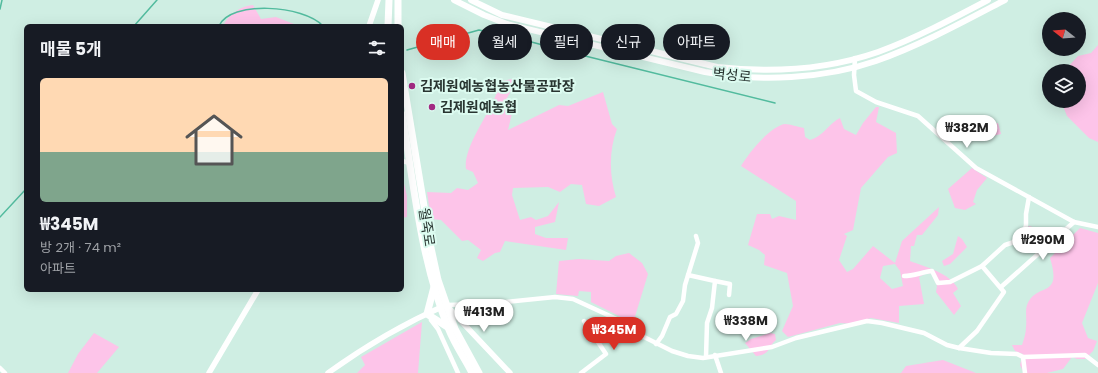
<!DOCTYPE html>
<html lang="ko">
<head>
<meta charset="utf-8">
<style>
	:root { --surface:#171b24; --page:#242831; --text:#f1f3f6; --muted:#9ea1a6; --accent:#d93025 }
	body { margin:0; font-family:Poppins,"Noto Sans KR",sans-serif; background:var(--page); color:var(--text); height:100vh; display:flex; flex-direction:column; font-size:15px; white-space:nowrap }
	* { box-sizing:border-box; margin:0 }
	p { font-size:13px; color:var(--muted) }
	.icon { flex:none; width:22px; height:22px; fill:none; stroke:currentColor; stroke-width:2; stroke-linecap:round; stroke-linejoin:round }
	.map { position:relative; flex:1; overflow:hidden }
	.details { position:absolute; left:24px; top:24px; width:380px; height:268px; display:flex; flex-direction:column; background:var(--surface); border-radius:6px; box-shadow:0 4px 16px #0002 }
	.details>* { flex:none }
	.banner { position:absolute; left:416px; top:24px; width:380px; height:36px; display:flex; gap:8px }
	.needle { width:26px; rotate:287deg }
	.tools { position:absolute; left:1042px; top:12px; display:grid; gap:8px }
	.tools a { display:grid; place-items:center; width:44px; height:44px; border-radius:50%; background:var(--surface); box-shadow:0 4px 16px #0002; font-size:20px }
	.price { position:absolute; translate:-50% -34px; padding:0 9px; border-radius:14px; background:#fff; color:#222; font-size:13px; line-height:26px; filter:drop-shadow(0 1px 2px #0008) }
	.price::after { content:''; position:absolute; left:50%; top:24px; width:12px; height:9px; margin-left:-6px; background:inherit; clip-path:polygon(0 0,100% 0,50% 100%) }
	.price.selected { background:var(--accent); color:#fff }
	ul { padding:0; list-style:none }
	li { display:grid; align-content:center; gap:8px; height:212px; padding:0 16px }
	li span { display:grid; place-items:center; height:124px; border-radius:6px; color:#555 }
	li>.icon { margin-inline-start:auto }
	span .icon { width:72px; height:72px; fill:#fffc; stroke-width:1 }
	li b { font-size:17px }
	h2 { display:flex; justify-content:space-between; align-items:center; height:48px; padding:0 16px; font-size:17px }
	.pill { padding:0 14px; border-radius:18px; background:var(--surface); box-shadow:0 4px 16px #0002; font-size:14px; line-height:36px }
	.pill.selected { background:var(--accent); color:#fff }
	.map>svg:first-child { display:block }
	.green { fill:#fdc4e9; fill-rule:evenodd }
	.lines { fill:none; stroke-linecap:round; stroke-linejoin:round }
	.stream { stroke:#52bb9e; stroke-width:1.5 }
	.minor { stroke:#fff; stroke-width:4.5 }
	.tertiary { stroke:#fff; stroke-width:5.5 }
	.secondary { stroke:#fff; stroke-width:6 }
	.primary { stroke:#fff; stroke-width:7 }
	.poi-dot { fill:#a22b83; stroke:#dcfbf0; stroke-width:1.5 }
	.labels { text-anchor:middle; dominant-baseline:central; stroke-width:4; stroke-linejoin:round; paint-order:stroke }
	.street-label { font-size:14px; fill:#293531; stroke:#dcfbf0 }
	.poi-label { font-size:14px; font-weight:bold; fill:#293531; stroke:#dcfbf0; text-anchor:start }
</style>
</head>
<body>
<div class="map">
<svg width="1098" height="373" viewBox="0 0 1098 373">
	<rect width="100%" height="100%" fill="#cfeee3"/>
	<g class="green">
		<path d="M253 5 261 19 276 17 299 26H223C229 14 240 6 253 5Z"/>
		<polygon points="1098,45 1098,142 1089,138 1067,116 1061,101 1079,101 1079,71 1064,71 1078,56 1091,53"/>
		<path d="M513 79 515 83 507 98 515 101 508 130 559 105 568 106 603 92 612 124 617 129C609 150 609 175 616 197L599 206 586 204 582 185 571 184 560 192 548 187 513 188 512 195 520 220 531 217 536 220 548 216 559 202 555 222 535 227V234L546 238H568L566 250 505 241 500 252 495 253 483 261 477 258 481 250 468 240 462 241 441 220 431 219 427 192 451 193 457 188 468 190 478 183 473 172 466 169C463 150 485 119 493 102 496 96 498 88 500 81Z"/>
		<path d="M876 107H879L876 122 896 133 897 153 888 157 861 188 853 230 844 234 847 236 839 260 847 272 853 269 873 246 895 263 902 241 939 207 938 215 922 235H917L914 246H911L910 261C926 267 950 273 958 289L953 293 961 306 954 315 936 292 937 286 932 273 925 274 919 277 924 304 899 306V323L871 318 853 324 840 323 788 337 782 331 793 306 787 273 764 265 765 255 759 250 748 245 757 214H770L772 219 779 216 796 220V201L741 166C748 154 770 126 785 124 790 124 798 127 804 128L805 137 810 140C825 135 827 125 840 118L844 129 856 135 863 123ZM895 264 900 271 903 286 892 289 880 278 883 266Z"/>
		<polygon points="998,123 1001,134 974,140 973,129"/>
		<polygon points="972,168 987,178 977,190 973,202 976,204 965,210 955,208 948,189"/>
		<polygon points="402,175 407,196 407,217 402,218"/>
		<polygon points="1029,226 1056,234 1038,250 1021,240"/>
		<path d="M1080 228 1098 233V283L1082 323 1088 338 1097 341 1093 351 1085 359H1077L1072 357 1063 369 1047 373H1024L1020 365 1023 354 1015 351 1012 345H1022C1024 339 1026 333 1026 327 1027 320 1025 311 1027 305 1036 281 1063 300 1050 258Z"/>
		<polygon points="958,236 962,239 967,247 950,264 944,266 942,261 953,254"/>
		<polygon points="629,253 642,263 648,274 633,323 591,302 591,292 579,291 578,296 556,294 559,261 579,259 609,261 616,256"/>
		<polygon points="422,322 418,373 357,373 365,365 361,357"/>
		<polygon points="94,333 119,347 97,373 68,373 78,354"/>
		<path d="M770 333 775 334 776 340C767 347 772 354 756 356L745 343 751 339Z"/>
		<polygon points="943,360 976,373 901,373 906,366"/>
	</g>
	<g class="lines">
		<g class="stream">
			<polyline points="0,9 2,0"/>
			<polyline points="134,26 157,0"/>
			<path d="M219 26C230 0 304 5 323 26"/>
			<polyline points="524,40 554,48"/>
			<polyline points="407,50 479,30 511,37"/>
			<polyline points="561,50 775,103"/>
			<polyline points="0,217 26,189"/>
		</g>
		<g class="minor">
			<polyline points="855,58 854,75 856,91 876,102 918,116 976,168 1074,222 1098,227"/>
			<polyline points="402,161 410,163"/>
			<polyline points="688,275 715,281 712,308 707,323 706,357"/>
			<path d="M904 276C914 276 922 272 932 271L938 283 950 282 982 266 1005 245 1017 241 1024 233 1026 225V214L1029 197"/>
			<polyline points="715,281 730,284 729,295"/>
			<polyline points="1001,287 1074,222"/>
			<polyline points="446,305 485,304 555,297 573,299 623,322 642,336 672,351 688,356 703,358 772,347 796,338 867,321 882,323 924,333 947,345 959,348 991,353 1017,354 1023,357 1025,373"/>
			<polyline points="431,320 438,329 458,373"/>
			<polyline points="656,344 662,336 670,317 676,314 683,301 685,285 698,243 696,236"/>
			<polyline points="959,348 977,331 1004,292 982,266"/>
			<polyline points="715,355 721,373"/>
			<polyline points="1023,357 1085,355 1098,365"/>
			<polyline points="0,368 5,373"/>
			<polyline points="581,373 606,354 584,321"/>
		</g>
		<g class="tertiary">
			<polyline points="369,26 378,0"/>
			<polyline points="209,373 258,290"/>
			<path d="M328 373C364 347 405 323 446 305L510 373"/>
		</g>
		<g class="secondary">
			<path d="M454 0 484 15 507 24 705 72C759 82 824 79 876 61 921 45 963 22 1005 0"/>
			<path d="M471 0 502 15 717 67C771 73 826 70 878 52 916 38 952 19 988 0"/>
		</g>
		<g class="primary">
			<polyline points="388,26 389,0"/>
			<polyline points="398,26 398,0"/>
			<polyline points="402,73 431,248 438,280 455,329 479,373"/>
			<path d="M402 114C414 186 421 262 449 330 455 345 465 359 472 373"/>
			<polyline points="434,287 427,314 449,328"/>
		</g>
	</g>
	<g class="poi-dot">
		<circle cx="412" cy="86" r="4"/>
		<circle cx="432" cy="107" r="4"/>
	</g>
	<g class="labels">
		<g class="street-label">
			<text transform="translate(732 75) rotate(6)">벽성로</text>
			<text transform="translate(427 227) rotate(81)">월죽로</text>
		</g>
		<g class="poi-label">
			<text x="420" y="86">김제원예농협농산물공판장</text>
			<text x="440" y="107">김제원예농협</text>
		</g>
	</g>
</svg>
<div class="tools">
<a><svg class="needle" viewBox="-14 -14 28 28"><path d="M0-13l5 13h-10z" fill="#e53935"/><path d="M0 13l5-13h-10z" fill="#9ea1a6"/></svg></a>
<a><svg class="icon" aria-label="layers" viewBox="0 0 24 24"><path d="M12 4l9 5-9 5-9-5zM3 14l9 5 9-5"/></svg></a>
</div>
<b class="price" style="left:967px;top:149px">₩382M</b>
<b class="price" style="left:1043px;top:261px">₩290M</b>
<b class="price" style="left:484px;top:333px">₩413M</b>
<b class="price" style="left:746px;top:342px">₩338M</b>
<b class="price selected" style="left:614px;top:351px">₩345M</b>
<div class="banner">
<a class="pill selected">매매</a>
<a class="pill">월세</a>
<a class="pill">필터</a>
<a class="pill">신규</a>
<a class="pill">아파트</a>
</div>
<section class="details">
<h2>매물 5개<svg class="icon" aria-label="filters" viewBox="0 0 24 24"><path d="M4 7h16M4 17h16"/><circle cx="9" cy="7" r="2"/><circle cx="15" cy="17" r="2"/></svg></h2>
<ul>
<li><span style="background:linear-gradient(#ffd9b3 60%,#7fa58c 0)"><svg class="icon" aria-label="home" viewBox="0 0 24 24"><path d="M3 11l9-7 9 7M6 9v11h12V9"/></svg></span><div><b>₩345M</b><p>방 2개 · 74 m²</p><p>아파트</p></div></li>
</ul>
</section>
</div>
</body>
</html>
